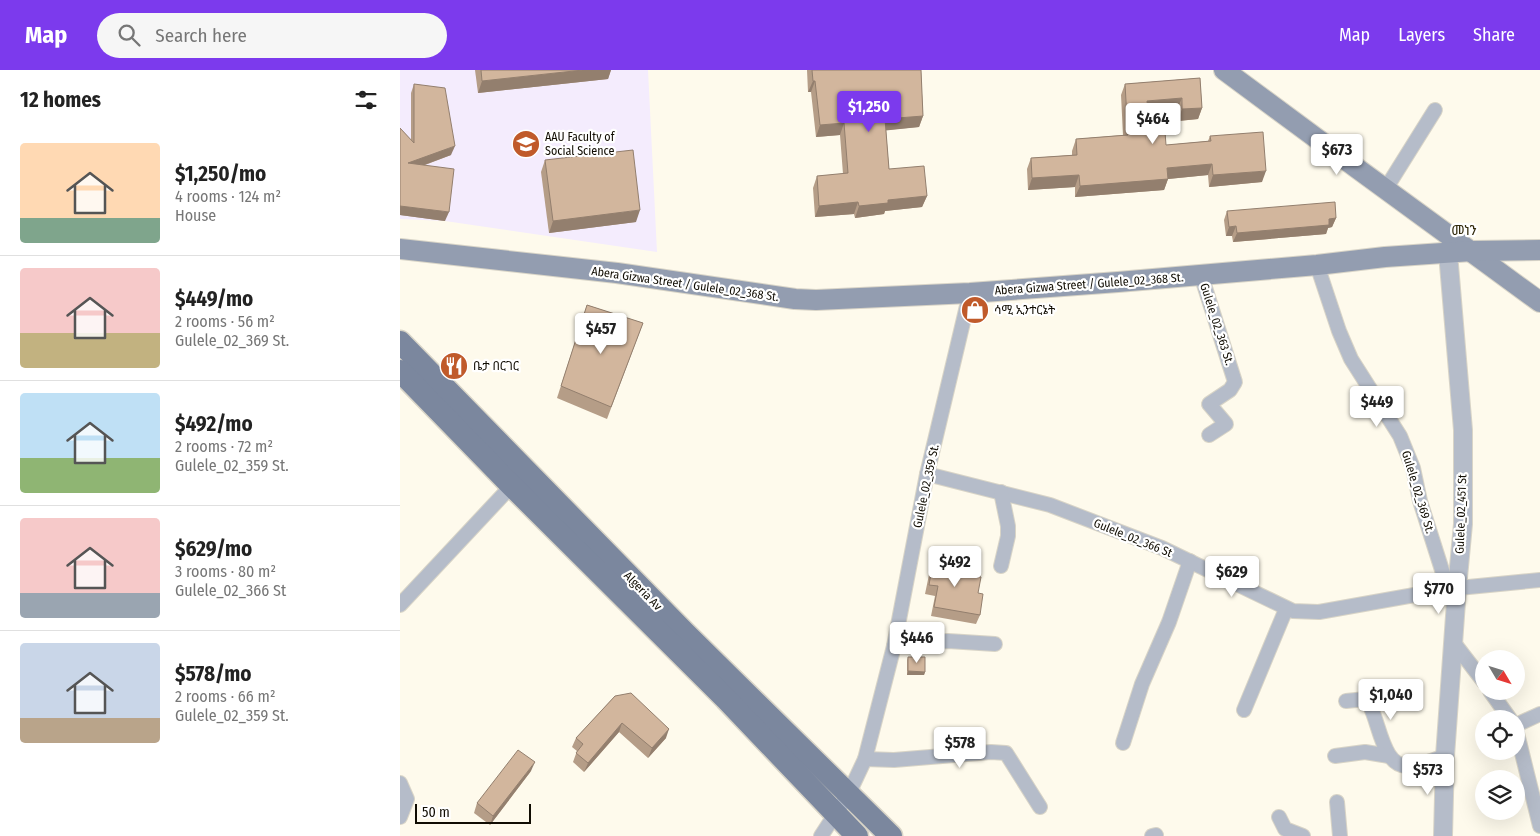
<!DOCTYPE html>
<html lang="en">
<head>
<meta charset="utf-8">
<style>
	:root { --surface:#fff; --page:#f6f6f6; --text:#222; --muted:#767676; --line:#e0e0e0; --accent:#7c3aed }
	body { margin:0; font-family:"Fira Sans Condensed","Noto Sans Ethiopic",sans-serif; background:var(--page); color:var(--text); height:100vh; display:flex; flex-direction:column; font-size:19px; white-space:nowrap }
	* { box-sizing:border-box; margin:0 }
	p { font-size:16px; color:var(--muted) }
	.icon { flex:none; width:28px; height:28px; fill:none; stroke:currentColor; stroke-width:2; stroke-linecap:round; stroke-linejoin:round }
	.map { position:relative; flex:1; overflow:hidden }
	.details { display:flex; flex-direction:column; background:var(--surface); width:400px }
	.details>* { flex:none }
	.needle { width:32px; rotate:128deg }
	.tools { position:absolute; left:1075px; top:580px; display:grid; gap:10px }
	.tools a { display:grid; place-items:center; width:50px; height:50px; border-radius:50%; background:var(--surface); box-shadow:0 5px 20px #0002; font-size:25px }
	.scale { position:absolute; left:15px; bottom:12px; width:116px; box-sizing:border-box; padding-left:5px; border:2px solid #100c02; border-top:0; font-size:14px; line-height:18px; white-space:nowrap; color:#100c02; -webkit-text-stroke:4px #fff; paint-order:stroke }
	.price { position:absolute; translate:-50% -42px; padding:0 11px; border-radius:5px; background:#fff; color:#222; font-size:16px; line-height:32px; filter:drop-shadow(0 1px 2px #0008) }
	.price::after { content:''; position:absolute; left:50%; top:30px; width:15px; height:11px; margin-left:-8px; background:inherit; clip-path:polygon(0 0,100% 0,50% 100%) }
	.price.selected { background:var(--accent); color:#fff }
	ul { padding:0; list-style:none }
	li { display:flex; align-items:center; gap:15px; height:125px; padding:0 20px }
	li+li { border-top:1px solid var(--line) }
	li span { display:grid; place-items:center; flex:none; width:140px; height:100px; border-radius:5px; color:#555 }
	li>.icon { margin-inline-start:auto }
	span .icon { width:60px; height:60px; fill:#fffc; stroke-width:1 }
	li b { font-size:21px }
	h2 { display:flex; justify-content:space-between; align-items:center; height:60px; padding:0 20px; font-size:21px }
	header { display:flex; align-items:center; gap:30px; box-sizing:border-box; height:70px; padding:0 25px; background:var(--accent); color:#fff }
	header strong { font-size:24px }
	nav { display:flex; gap:28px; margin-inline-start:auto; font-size:18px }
	.search { width:350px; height:45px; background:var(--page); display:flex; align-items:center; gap:12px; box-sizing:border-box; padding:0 18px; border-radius:28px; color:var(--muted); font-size:19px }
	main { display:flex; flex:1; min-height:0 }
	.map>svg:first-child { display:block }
	.education { fill:#f4ecfd }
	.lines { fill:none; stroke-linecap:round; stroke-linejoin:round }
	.minor-casing { stroke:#d8d4c7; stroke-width:16 }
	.tertiary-casing { stroke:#d8d4c7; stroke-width:20 }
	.secondary-casing { stroke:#d8d4c7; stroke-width:22 }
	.primary-casing { stroke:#d8d4c7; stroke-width:25 }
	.minor { stroke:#b5bcc9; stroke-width:14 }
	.tertiary { stroke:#b5bcc9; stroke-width:18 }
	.secondary { stroke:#939db0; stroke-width:20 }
	.primary { stroke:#7b879e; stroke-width:22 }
	.wall { fill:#b59d87 }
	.shaded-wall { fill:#937f6e }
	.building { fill:#d2b69d; stroke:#937f6e }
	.labels { text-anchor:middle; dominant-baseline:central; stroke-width:4.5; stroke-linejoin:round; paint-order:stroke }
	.poi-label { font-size:12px; fill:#100c02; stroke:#fff; text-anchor:start }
	.street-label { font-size:12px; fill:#100c02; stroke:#fff }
	.neighbourhood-label { font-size:14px; fill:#332b0d; stroke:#fff }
</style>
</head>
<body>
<header>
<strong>Map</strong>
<div class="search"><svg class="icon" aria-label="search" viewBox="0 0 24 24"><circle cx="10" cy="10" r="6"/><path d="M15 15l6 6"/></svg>Search here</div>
<nav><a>Map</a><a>Layers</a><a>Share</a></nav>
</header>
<main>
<section class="details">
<h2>12 homes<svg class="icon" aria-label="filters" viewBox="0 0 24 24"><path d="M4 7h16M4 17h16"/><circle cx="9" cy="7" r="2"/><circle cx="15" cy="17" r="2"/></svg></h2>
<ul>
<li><span style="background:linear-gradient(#ffd9b3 75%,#7fa58c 0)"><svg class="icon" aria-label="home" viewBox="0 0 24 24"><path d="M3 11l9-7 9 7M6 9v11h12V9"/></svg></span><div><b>$1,250/mo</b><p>4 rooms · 124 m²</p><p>House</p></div></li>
<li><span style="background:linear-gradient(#f6c9c9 65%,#c2b280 0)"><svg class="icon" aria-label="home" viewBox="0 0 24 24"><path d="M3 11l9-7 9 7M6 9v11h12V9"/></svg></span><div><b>$449/mo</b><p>2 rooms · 56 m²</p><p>Gulele_02_369 St.</p></div></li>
<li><span style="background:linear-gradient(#bfe0f5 65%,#8fb573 0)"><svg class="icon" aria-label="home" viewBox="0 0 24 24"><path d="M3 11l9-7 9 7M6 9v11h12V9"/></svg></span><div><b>$492/mo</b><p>2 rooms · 72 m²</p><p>Gulele_02_359 St.</p></div></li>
<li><span style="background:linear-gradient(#f6c9c9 75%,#9aa5b1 0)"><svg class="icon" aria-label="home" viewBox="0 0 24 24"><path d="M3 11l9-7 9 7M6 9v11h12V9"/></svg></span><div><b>$629/mo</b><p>3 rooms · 80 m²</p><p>Gulele_02_366 St</p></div></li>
<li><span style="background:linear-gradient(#c9d6e8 75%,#b9a48a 0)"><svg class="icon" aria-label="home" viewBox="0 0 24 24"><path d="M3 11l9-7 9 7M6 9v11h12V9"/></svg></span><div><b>$578/mo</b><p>2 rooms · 66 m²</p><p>Gulele_02_359 St.</p></div></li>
</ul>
</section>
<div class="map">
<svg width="1140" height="766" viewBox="0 0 1140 766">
	<rect width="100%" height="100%" fill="#fefaec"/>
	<polygon class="education" points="0,0 248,0 257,182 45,151 0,149"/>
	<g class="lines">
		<defs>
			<g id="minor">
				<polyline points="985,120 1035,40"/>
				<polyline points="917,195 939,261 951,289 1000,366 1013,398 1020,431 1048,519"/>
				<polyline points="801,205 835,312 830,320 809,334 826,354 809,365"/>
				<polyline points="527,404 650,435 762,478 893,541 919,542 1048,519 1140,510"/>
				<polyline points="601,496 608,466 608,456 601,422"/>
				<polyline points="0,535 116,411"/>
				<polyline points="1054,573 1084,612"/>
				<polyline points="494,576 548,571 595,574"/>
				<polyline points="1090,621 1110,649"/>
				<path d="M946 631 966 629C980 646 980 700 1011 696 1022 695 1034 690 1045 686"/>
				<polyline points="844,640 886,539"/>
				<polyline points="1116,655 1140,644"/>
				<polyline points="1116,659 1140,756"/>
				<polyline points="723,673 742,614 769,552 790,491"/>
				<polyline points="935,686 965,682 989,686"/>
				<polyline points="465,689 494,690 591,682 606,683 640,737"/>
				<polyline points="0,713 7,729 0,747"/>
				<polyline points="937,732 940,766"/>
				<polyline points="879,747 885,759 903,766"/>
				<polyline points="421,766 449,723 465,689 494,576 527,404 570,223"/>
				<polyline points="752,766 756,765"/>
			</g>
			<polyline id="tertiary" points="1043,766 1045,686 1057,518 1063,454 1063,360 1048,183"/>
			<g id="secondary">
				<path d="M824 0C929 78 1034 155 1140 232"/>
				<polyline points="0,179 217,203 395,229 416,230 570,223 718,212 917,195 985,187 1072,181 1140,180"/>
			</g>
			<g id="primary">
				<polyline points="0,272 285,563 491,766"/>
				<polyline points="0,301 112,416 326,629 457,766"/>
			</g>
		</defs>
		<use href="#minor" class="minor-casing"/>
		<use href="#tertiary" class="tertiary-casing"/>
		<use href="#secondary" class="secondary-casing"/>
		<use href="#primary" class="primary-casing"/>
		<use href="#minor" class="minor"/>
		<use href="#tertiary" class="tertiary"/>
		<use href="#secondary" class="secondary"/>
		<use href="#primary" class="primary"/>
	</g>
	<g class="wall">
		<polygon points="75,0 211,0 208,9 78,23"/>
		<polygon points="407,0 521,0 523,46 519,57 486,60 489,99 527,126 522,137 485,141 484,144 455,148 454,144 415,147 413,118 417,106 443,104 440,65 416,67 411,22 408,22"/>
		<polygon points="800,8 802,38 798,49 778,51 777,40 748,42 750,63 766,75 808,71 810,66 862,112 809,117 808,105 768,109 764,120 675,127 675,117 628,120 627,99 631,88 672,85 672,81 676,69 723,65 721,25 725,14"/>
		<polygon points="14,14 51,85 25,95 45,151 0,145 0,58 11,70 11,23"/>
		<polygon points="145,90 236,152 149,163 141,102"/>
		<polygon points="827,141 936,148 932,157 928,158 926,164 833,172 832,166 826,166 824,150"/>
		<polygon points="187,235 243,253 207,349 157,328"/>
		<polygon points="534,486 549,494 556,502 578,523 580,545 576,554 531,546 535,526 525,524 531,495"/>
		<polygon points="508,587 525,602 524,605 507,605 507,590"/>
		<polygon points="215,626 266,668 248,688 219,662 184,702 173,692 177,681 172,677 176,668"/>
		<polygon points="131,701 90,755 74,743 77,733"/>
	</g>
	<g class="shaded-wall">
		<polygon points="183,0 211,0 208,9 78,23 82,11"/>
		<polygon points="413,11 415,11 411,22 408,22"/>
		<polygon points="782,28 777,40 743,42 747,31"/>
		<polygon points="802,38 798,49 778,51 782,39"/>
		<polygon points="523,46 519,57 481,61 485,49"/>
		<polygon points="444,53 440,65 416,67 420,55"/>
		<polygon points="55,76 51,85 5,102 8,93"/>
		<polygon points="812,94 808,105 768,109 764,120 675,127 680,116 767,98"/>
		<polygon points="866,101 862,112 809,117 813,105"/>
		<polygon points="679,105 675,117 628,120 632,108"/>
		<polygon points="527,126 522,137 485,141 484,144 455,148 459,136 488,130"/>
		<polygon points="458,132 454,144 415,147 419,136"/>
		<polygon points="0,136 49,142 45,151 0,145"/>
		<polygon points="240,140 236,152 149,163 153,151"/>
		<polygon points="936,148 932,157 928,158 926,164 833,172 837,163"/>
		<polygon points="836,156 832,166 826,166 829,157"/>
		<polygon points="508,601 525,602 524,605 507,605"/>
		<polygon points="222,653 219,662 184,702 188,693"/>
		<polygon points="269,659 266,668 248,688 252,678"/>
		<polygon points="135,692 131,701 90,755 93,746"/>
	</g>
	<g class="building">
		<polygon points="81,0 183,0 82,11"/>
		<polygon points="412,0 521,0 523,46 485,49 489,99 524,96 527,126 488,130 488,133 459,136 458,132 419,136 417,106 448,103 444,53 420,55 415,11 413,11"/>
		<polygon points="800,8 802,38 782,39 782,28 747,31 750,63 765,62 766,75 811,71 810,66 863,62 866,101 813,105 812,94 767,98 768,109 680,116 679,105 632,108 631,88 677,85 676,69 728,65 725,14"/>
		<polygon points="14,14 45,18 55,76 8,93 54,99 49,142 0,136 0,58 14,73"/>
		<polygon points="233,80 240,140 153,151 145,90"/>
		<polygon points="935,132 936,148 929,149 929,155 837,163 836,156 829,157 827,141"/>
		<polygon points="187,235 243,253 211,337 161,316"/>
		<polygon points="534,486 550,489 549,494 557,495 556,502 581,507 578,523 583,524 580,545 534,537 538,516 529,515"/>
		<polygon points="508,587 525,587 525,602 508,601"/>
		<polygon points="231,623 269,659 252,678 222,653 188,693 176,683 183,674 176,668 215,626"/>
		<polygon points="118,680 135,692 93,746 77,733"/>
	</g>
	<defs>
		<symbol id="university-disc" viewBox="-11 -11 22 22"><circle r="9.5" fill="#c05a2a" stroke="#fff"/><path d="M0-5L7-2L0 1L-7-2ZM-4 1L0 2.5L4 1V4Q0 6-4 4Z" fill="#fff"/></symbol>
		<symbol id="shop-disc" viewBox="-11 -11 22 22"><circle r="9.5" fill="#c05a2a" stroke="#fff"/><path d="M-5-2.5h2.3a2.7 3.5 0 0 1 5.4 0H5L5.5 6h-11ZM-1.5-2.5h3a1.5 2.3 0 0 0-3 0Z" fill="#fff"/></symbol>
		<symbol id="restaurant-disc" viewBox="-11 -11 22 22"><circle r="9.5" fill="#c05a2a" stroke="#fff"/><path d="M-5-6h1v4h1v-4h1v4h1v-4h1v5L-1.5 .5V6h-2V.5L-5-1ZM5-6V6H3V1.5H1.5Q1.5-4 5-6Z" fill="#fff"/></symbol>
	</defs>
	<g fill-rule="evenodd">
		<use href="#university-disc" x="110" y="58" width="32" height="32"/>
		<use href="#shop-disc" x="559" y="224" width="32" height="32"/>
		<use href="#restaurant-disc" x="38" y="280" width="32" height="32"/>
	</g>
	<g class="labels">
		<g class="poi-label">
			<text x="145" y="67">AAU Faculty of<tspan x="145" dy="14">Social Science</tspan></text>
			<text x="594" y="240">ሳሚ ኢንተርኔት</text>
			<text x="73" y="296">ቤታ በርገር</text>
		</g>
		<g class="street-label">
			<text transform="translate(285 214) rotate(8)">Abera Gizwa Street / Gulele_02_368 St.</text>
			<text transform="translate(689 214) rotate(-4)">Abera Gizwa Street / Gulele_02_368 St.</text>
			<text transform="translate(817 254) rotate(72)">Gulele_02_363 St.</text>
			<text transform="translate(526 416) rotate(-78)">Gulele_02_359 St.</text>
			<text transform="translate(1018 422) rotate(73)">Gulele_02_369 St.</text>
			<text transform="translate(1061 444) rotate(-88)">Gulele_02_451 St</text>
			<text transform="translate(733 468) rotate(22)">Gulele_02_366 St</text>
			<text transform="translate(243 521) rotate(46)">Algeria Av</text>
		</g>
		<g class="neighbourhood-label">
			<text x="1064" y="160">መነን</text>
		</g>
	</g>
</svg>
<div class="tools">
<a><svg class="needle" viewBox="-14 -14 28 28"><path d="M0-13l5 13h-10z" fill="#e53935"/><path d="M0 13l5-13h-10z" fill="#767676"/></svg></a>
<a><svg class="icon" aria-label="locate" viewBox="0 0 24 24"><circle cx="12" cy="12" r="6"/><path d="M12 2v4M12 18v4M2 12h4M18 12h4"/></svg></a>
<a><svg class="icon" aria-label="layers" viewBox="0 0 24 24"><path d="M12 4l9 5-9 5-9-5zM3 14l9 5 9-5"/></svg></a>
</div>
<div class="scale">50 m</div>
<b class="price selected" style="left:469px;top:63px">$1,250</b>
<b class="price" style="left:753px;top:75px">$464</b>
<b class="price" style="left:937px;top:106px">$673</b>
<b class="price" style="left:201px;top:285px">$457</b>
<b class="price" style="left:977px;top:358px">$449</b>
<b class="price" style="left:555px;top:518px">$492</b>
<b class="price" style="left:832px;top:528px">$629</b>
<b class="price" style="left:1039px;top:545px">$770</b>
<b class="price" style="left:517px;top:594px">$446</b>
<b class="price" style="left:991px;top:651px">$1,040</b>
<b class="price" style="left:560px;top:699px">$578</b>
<b class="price" style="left:1028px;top:726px">$573</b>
</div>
</main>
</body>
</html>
